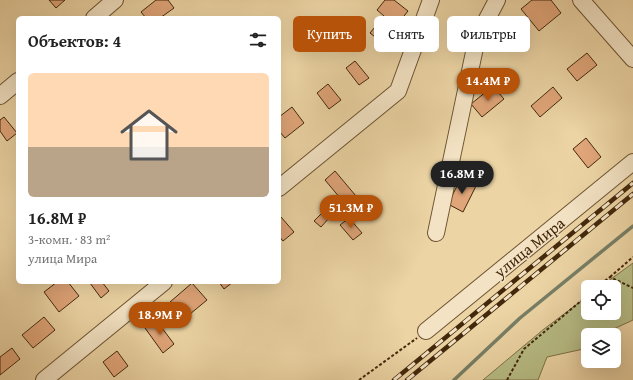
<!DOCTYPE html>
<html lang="ru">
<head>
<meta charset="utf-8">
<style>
	:root { --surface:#fff; --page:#f6f6f6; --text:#222; --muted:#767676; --accent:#b45309 }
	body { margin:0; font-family:"Gentium Book Plus",serif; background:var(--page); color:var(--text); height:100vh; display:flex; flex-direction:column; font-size:15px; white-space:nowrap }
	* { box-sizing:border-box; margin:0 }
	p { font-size:13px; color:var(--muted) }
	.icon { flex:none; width:22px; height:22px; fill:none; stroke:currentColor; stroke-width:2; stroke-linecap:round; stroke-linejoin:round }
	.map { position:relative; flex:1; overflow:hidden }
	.side { position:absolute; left:16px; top:16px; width:265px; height:268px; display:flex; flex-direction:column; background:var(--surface); border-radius:6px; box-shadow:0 4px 16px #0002 }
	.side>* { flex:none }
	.banner { position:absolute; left:293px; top:16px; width:280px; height:36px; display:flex; gap:8px }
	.tools { position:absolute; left:581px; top:280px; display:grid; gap:8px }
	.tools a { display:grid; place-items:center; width:40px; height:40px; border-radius:6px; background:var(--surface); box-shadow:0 4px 16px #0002; font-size:20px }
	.price { position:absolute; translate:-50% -34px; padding:0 9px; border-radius:14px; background:var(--accent); color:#fff; font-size:13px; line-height:26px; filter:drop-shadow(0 1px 2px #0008) }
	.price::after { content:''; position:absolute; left:50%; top:24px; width:12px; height:9px; margin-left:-6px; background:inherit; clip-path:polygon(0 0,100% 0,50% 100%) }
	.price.current { background:#222; color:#fff }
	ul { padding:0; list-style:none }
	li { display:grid; align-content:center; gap:8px; height:212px; padding:0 12px }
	li span { display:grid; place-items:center; height:124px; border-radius:6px; color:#555 }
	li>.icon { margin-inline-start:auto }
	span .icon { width:72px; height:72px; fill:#fffc; stroke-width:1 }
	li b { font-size:17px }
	h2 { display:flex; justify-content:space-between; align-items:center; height:48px; padding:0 12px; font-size:17px }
	.chip { padding:0 14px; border-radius:6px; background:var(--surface); box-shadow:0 4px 16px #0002; font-size:14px; line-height:36px }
	.chip.current { background:var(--accent); color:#fff }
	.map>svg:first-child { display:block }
	.green { fill:#b8bd86; stroke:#7e7249 }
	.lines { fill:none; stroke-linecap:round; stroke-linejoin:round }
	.stream { stroke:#777f66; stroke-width:3.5 }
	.building { fill:#e0a579; stroke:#43280c }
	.minor-casing { stroke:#6d5332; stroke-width:18 }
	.path { stroke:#43280c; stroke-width:2; stroke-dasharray:3 2; stroke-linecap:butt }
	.minor { stroke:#f3e3c4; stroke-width:16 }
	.rail-casing { stroke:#43280c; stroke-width:4.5 }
	.rail { stroke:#f3e3c4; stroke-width:3; stroke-dasharray:9; stroke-linecap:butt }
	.labels { text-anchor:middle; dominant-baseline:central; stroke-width:3; stroke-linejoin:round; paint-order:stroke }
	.street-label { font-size:16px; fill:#43280c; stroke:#f3e3c4 }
</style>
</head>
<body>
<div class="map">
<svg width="633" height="380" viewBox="0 0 633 380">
	<rect width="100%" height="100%" fill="#ecd4a4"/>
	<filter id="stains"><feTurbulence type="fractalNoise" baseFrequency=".005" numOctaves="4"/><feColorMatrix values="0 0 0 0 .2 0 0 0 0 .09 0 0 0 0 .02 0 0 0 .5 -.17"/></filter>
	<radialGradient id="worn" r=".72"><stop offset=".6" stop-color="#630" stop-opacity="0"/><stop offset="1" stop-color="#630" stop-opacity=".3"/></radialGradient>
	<polygon class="green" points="633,263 633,320 607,332 605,335 588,335 588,348 547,357 538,380 483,380 544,329 588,296 588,313 614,313 614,287 600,287"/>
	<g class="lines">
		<polyline class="stream" points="454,380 520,318 633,226"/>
	</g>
	<g class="building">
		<polygon points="49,0 65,0 56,8"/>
		<polygon points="156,0 168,0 174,8 160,18 146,18 141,12"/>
		<polygon points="385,0 394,0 408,11 383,43 370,33 384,16 377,10"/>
		<polygon points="532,0 551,0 561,13 539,31 521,9"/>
		<polygon points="587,53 597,65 577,81 567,69"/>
		<polygon points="355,61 369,78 359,85 346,68"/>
		<polygon points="328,84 341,100 329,109 317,93"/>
		<polygon points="493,86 504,99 482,117 471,104"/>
		<polygon points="553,87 562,98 540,117 531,106"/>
		<polygon points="292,107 304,123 285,138 279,131 279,117"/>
		<polygon points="4,117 17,133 7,141 0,131 0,120"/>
		<polygon points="586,138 601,157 588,168 573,149"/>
		<polygon points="335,171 361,202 351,211 325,180"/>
		<polygon points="461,178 476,186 463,212 448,204"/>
		<polygon points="324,211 330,217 321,227 314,221"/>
		<polygon points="281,217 294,232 283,241 279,236 279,219"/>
		<polygon points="349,218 362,233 353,240 340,225"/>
		<polygon points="57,282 68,282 79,296 59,312 44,292"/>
		<polygon points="91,282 102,282 109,291 101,298 90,283"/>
		<polygon points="219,282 233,282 224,289"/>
		<polygon points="192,283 207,300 184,319 170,302"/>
		<polygon points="44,317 55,330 33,348 22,335"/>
		<polygon points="156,320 174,344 163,353 145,328"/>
		<polygon points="12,348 20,359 0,375 0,357"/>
		<polygon points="117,351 128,366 114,377 103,362"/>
	</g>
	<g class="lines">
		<defs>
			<g id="minor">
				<polyline points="581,0 633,59"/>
				<polyline points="94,18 115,0"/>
				<polyline points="0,96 18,81"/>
				<polyline points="279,188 398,91 431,0"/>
				<polyline points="436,233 477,38 497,0"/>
				<polyline points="426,331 633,162"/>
				<polyline points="44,380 164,282"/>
			</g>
		</defs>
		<use href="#minor" class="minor-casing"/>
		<g class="path">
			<polyline points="610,277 633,257"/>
			<polyline points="597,287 610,277 633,288"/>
			<polyline points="359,380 417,338"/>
			<polyline points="507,380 524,349 588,295"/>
		</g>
		<use href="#minor" class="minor"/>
		<defs>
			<g id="rail">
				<polyline points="394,380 633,183"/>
				<polyline points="407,380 633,194"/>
			</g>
		</defs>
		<use href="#rail" class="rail-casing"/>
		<use href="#rail" class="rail"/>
	</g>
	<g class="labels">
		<g class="street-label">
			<text transform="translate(529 247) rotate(-39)">улица Мира</text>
		</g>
	</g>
	<rect width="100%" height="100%" filter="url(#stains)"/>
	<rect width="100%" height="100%" fill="url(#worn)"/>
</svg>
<div class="tools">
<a><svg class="icon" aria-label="locate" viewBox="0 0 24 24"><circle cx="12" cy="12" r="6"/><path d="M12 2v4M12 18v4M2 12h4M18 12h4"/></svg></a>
<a><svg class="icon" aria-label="layers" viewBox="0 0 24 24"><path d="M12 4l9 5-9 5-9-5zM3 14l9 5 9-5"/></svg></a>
</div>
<b class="price" style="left:488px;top:102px">14.4M ₽</b>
<b class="price current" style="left:462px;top:195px">16.8M ₽</b>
<b class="price" style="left:351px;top:229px">51.3M ₽</b>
<b class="price" style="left:160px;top:336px">18.9M ₽</b>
<div class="banner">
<a class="chip current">Купить</a>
<a class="chip">Снять</a>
<a class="chip">Фильтры</a>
</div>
<section class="side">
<h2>Объектов: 4<svg class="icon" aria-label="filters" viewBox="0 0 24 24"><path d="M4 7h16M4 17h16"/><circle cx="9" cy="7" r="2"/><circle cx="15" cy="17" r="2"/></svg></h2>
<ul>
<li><span style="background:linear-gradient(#ffd9b3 60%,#b9a48a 0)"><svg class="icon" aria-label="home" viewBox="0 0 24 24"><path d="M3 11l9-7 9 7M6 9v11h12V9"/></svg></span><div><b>16.8M ₽</b><p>3-комн. · 83 m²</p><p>улица Мира</p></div></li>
</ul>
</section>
</div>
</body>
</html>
